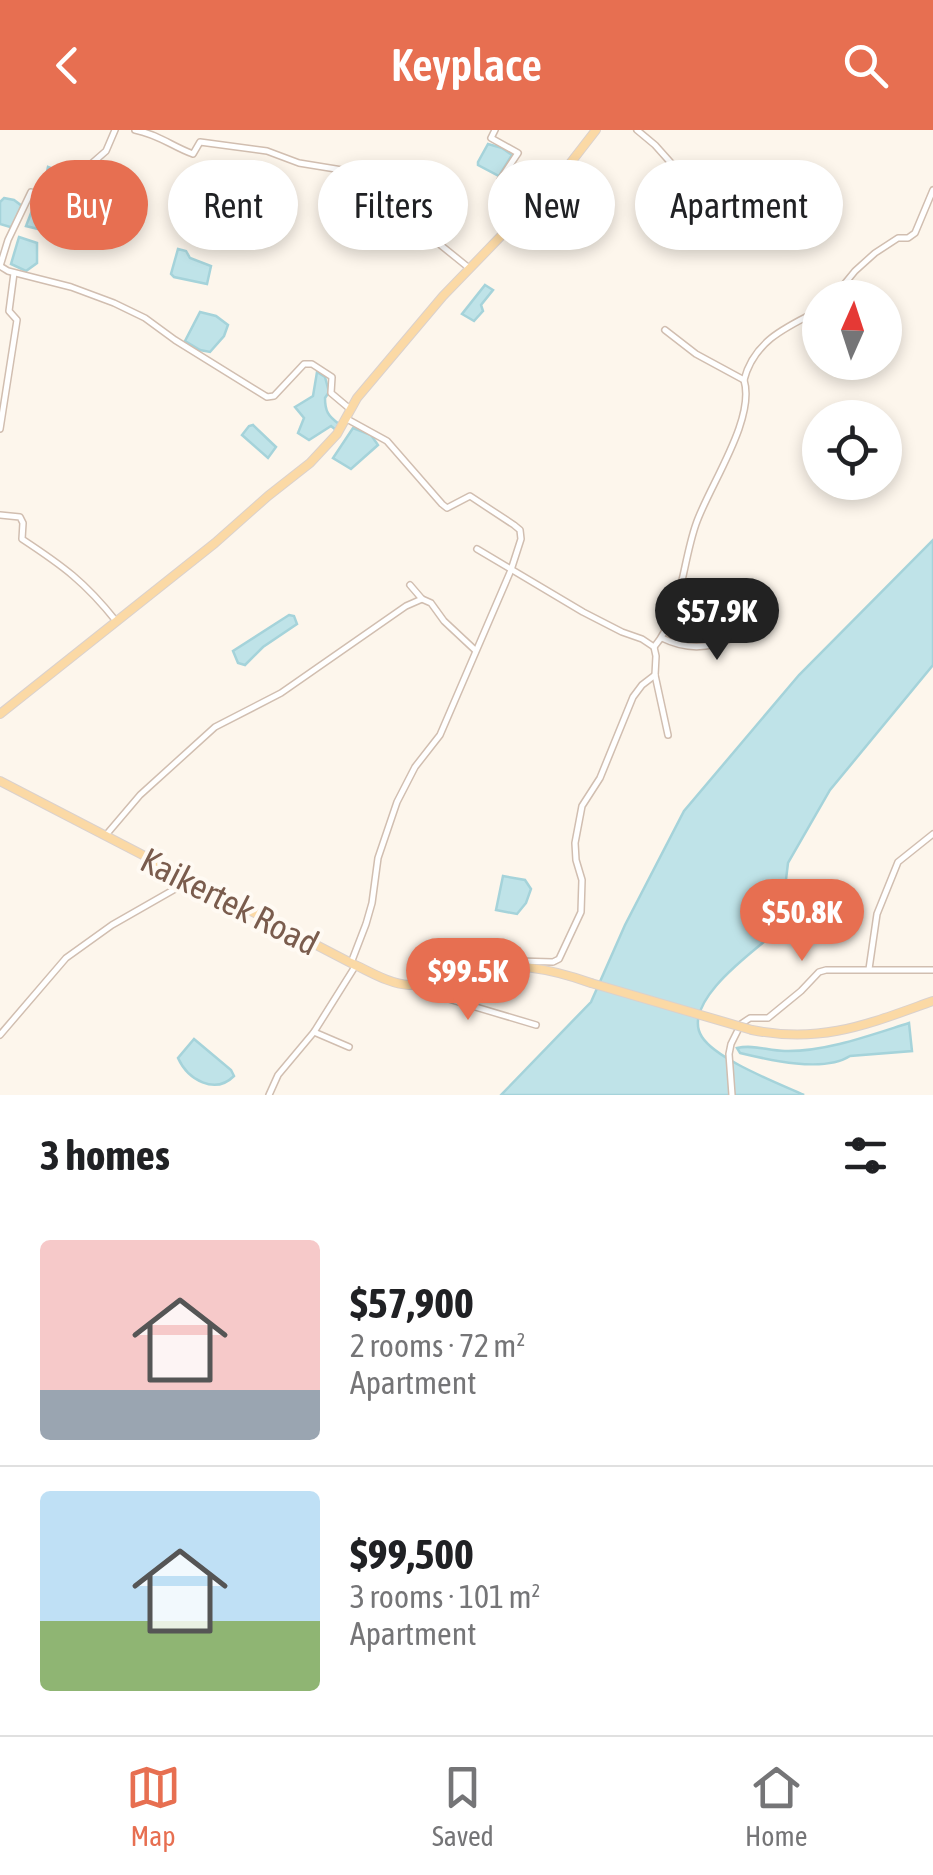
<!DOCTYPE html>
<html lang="en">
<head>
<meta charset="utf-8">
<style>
	:root { --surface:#fff; --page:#f6f6f6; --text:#202124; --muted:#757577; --line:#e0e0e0; --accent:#e76f51 }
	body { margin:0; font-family:"Asap Condensed",sans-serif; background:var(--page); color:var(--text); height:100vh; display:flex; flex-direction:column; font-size:38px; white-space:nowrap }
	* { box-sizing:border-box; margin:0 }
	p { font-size:32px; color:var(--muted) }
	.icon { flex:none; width:55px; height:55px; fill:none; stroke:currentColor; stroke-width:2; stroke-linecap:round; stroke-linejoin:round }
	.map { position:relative; height:965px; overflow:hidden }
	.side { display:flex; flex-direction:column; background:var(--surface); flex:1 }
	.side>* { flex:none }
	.top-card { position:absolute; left:30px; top:30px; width:875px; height:90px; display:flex; gap:20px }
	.needle { width:65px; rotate:3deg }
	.buttons { position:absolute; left:802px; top:150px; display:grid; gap:20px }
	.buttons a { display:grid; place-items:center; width:100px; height:100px; border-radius:50%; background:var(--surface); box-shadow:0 5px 15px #0003; font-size:50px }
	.price { position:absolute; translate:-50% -85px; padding:0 22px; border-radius:35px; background:var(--accent); color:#fff; font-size:32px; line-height:65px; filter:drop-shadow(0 2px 5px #0008) }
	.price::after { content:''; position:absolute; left:50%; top:60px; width:30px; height:22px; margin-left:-15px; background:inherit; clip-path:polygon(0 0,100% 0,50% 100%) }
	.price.current { background:#222; color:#fff }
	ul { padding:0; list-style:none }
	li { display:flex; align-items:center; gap:30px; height:250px; padding:0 40px }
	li+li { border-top:2px solid var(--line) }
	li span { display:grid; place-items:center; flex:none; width:280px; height:200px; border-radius:10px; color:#555 }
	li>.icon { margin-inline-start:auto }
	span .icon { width:120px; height:120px; fill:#fffc; stroke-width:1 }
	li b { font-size:42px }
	h2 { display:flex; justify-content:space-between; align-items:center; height:120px; padding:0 40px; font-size:42px }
	.tag { padding:0 35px; border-radius:45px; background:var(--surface); box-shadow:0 5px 15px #0003; font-size:35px; line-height:90px }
	.tag.current { background:var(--accent); color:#fff }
	header { display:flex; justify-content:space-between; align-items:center; height:130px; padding:0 40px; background:var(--accent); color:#fff; font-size:45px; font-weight:600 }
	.dock { display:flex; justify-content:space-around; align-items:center; height:140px; border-top:2px solid var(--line); background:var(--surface); font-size:28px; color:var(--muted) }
	.dock a { display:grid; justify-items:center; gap:5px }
	.dock .current { color:var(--accent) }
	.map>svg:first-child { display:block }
	.water { fill:#bfe3e8; stroke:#a5d3da; stroke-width:2.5 }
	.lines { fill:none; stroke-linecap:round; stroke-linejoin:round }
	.minor-casing { stroke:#d1beb0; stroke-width:8 }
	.major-casing { stroke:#dad1cd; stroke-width:10 }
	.minor { stroke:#fff; stroke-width:5 }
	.major { stroke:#fbd9a5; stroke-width:8 }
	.major-bridge-casing { stroke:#dad1cd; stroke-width:10; stroke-linecap:butt }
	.major-bridge { stroke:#fbd9a5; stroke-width:8 }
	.labels { text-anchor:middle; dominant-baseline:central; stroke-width:8; stroke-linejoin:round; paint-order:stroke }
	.street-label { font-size:35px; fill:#7a5c4d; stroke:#fffaf3 }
</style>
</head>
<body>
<header><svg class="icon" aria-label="back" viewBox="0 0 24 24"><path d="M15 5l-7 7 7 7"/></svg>Keyplace<svg class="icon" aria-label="search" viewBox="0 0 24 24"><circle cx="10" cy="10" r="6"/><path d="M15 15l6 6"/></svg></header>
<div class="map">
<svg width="933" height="965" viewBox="0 0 933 965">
	<rect width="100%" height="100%" fill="#fdf6ec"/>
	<g class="water">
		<polygon points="488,14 502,18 512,25 499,46 478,35 478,32"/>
		<polygon points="48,37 63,42 76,52 72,69 43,60"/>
		<polygon points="4,68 14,70 22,76 14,96 10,97 0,94 0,72"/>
		<polygon points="36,70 77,82 71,107 26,96"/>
		<polygon points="19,107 37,113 37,133 26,141 11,134"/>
		<polygon points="178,119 186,121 190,128 211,136 207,154 174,147 171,144"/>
		<polygon points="485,155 493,160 481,175 483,181 474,191 462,184"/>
		<polygon points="200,182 216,186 228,195 224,206 210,222 200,220 185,211"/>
		<path d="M317 242 325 247 329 262 325 268C325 281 328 286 339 294L336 300 331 296 309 310 298 303 304 288 295 277 313 266Z"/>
		<polygon points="253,295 276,317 268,328 242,305 249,296"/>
		<polygon points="353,298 371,305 378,315 351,339 333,328"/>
		<path d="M933 410V535L830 660 788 733 780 799C758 818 679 872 702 907 717 930 778 953 804 965H501L591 872 625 795 684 681 799 545Z"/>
		<polygon points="289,485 294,486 297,494 263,517 245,535 238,533 233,521"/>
		<polygon points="503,746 525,750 531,759 526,773 517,784 496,780"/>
		<path d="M909 893 912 921 850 926C824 943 769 930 740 923L737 918C754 914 768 921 785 921 825 922 871 905 909 893Z"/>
		<path d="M194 909 231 940 234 946C215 965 188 950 178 928Z"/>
	</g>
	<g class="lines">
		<defs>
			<g id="minor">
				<path d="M135 0C160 5 171 16 193 24L200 12 267 21 299 33 342 40 375 62 390 77V87L401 93 422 100 469 138"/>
				<polyline points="495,0 491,8 518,23 500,50 527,79"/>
				<polyline points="637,0 655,15 680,43"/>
				<polyline points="0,136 8,141 71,157 114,173 145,188 175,210 267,267 274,266 304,234 312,234 332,247 331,263 350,279"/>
				<polyline points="0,136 8,110 31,62 78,75 90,35 106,21 115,0"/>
				<polyline points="833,168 855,141 875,123 898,108 908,108 915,103 933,60"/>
				<path d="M744 250C754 211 786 197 820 180"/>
				<polyline points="347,289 387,311 442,374 447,378 470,366 514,395 520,400 521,409 511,440 440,605 415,637 397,672 378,728 372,773 366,794 351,833"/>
				<polyline points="0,299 17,190 9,181 14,143"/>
				<path d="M0 385 20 387 23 393 22 409C63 436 85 452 116 491"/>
				<path d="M477 419 583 482 622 502 642 509 654 517C682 484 682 434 696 394 709 356 756 289 744 250L696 224 665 200"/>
				<polyline points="422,469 431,473 444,491 475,520"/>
				<path d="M662 508C702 528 731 510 765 490"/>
				<polyline points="655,545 668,605"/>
				<polyline points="106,705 140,665 215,597 281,563 406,476 422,469 410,455"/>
				<polyline points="512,836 517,831 553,832 559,829 581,782 582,750 576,730 575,713 582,676 600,648 633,567 642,555 655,545 656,526 654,517"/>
				<polyline points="869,839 877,784 898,732 933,704"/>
				<polyline points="414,856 442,867 536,895"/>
				<polyline points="314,902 349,917"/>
				<polyline points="0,905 66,828 112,795 189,751"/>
				<polyline points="269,965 278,945 314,902 356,835"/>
				<polyline points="732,965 729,924 731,914 741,894 750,888 768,888 801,861 819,842 826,840 933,840"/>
			</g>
			<g id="major">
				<polyline points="0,584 215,413 268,366 310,333 337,304 357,268 443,166 565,40 596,0"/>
				<path d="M0 651 351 833C369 841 389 854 409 855 429 855 450 844 469 840 514 832 549 838 591 853"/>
				<path d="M752 900C822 914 868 894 933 871"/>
			</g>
		</defs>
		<use href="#minor" class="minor-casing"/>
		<use href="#major" class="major-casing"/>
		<use href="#minor" class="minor"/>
		<use href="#major" class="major"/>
		<defs>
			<polyline id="major-bridge" points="591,853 752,900"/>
		</defs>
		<use href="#major-bridge" class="major-bridge-casing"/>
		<use href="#major-bridge" class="major-bridge"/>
	</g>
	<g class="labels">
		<g class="street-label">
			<text transform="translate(230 771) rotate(27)">Kaikertek Road</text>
		</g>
	</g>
</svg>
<div class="buttons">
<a><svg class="needle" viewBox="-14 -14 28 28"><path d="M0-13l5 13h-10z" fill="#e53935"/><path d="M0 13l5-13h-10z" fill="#757577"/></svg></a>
<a><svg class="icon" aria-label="locate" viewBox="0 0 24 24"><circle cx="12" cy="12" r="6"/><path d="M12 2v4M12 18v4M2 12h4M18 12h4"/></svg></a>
</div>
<b class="price current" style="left:717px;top:533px">$57.9K</b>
<b class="price" style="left:802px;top:834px">$50.8K</b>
<b class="price" style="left:468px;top:893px">$99.5K</b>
<div class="top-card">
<a class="tag current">Buy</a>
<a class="tag">Rent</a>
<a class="tag">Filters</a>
<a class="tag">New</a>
<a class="tag">Apartment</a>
</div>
</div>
<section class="side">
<h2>3 homes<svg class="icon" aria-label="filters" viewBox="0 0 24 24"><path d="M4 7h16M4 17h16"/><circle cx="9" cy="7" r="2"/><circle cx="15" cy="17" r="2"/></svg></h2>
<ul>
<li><span style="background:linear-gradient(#f6c9c9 75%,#9aa5b1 0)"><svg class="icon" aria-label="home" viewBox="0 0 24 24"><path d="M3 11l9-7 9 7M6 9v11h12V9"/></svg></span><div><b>$57,900</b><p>2 rooms · 72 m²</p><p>Apartment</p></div></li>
<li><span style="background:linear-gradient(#bfe0f5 65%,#8fb573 0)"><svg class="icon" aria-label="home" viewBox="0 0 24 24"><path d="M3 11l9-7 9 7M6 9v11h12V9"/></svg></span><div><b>$99,500</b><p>3 rooms · 101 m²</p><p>Apartment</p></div></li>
</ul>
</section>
<nav class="dock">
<a class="current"><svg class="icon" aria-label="map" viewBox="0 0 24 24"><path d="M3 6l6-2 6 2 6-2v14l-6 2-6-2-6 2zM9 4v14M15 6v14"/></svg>Map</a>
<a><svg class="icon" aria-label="saved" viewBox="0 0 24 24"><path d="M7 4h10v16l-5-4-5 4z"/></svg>Saved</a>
<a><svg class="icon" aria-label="home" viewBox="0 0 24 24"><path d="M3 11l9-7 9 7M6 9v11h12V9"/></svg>Home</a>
</nav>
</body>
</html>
